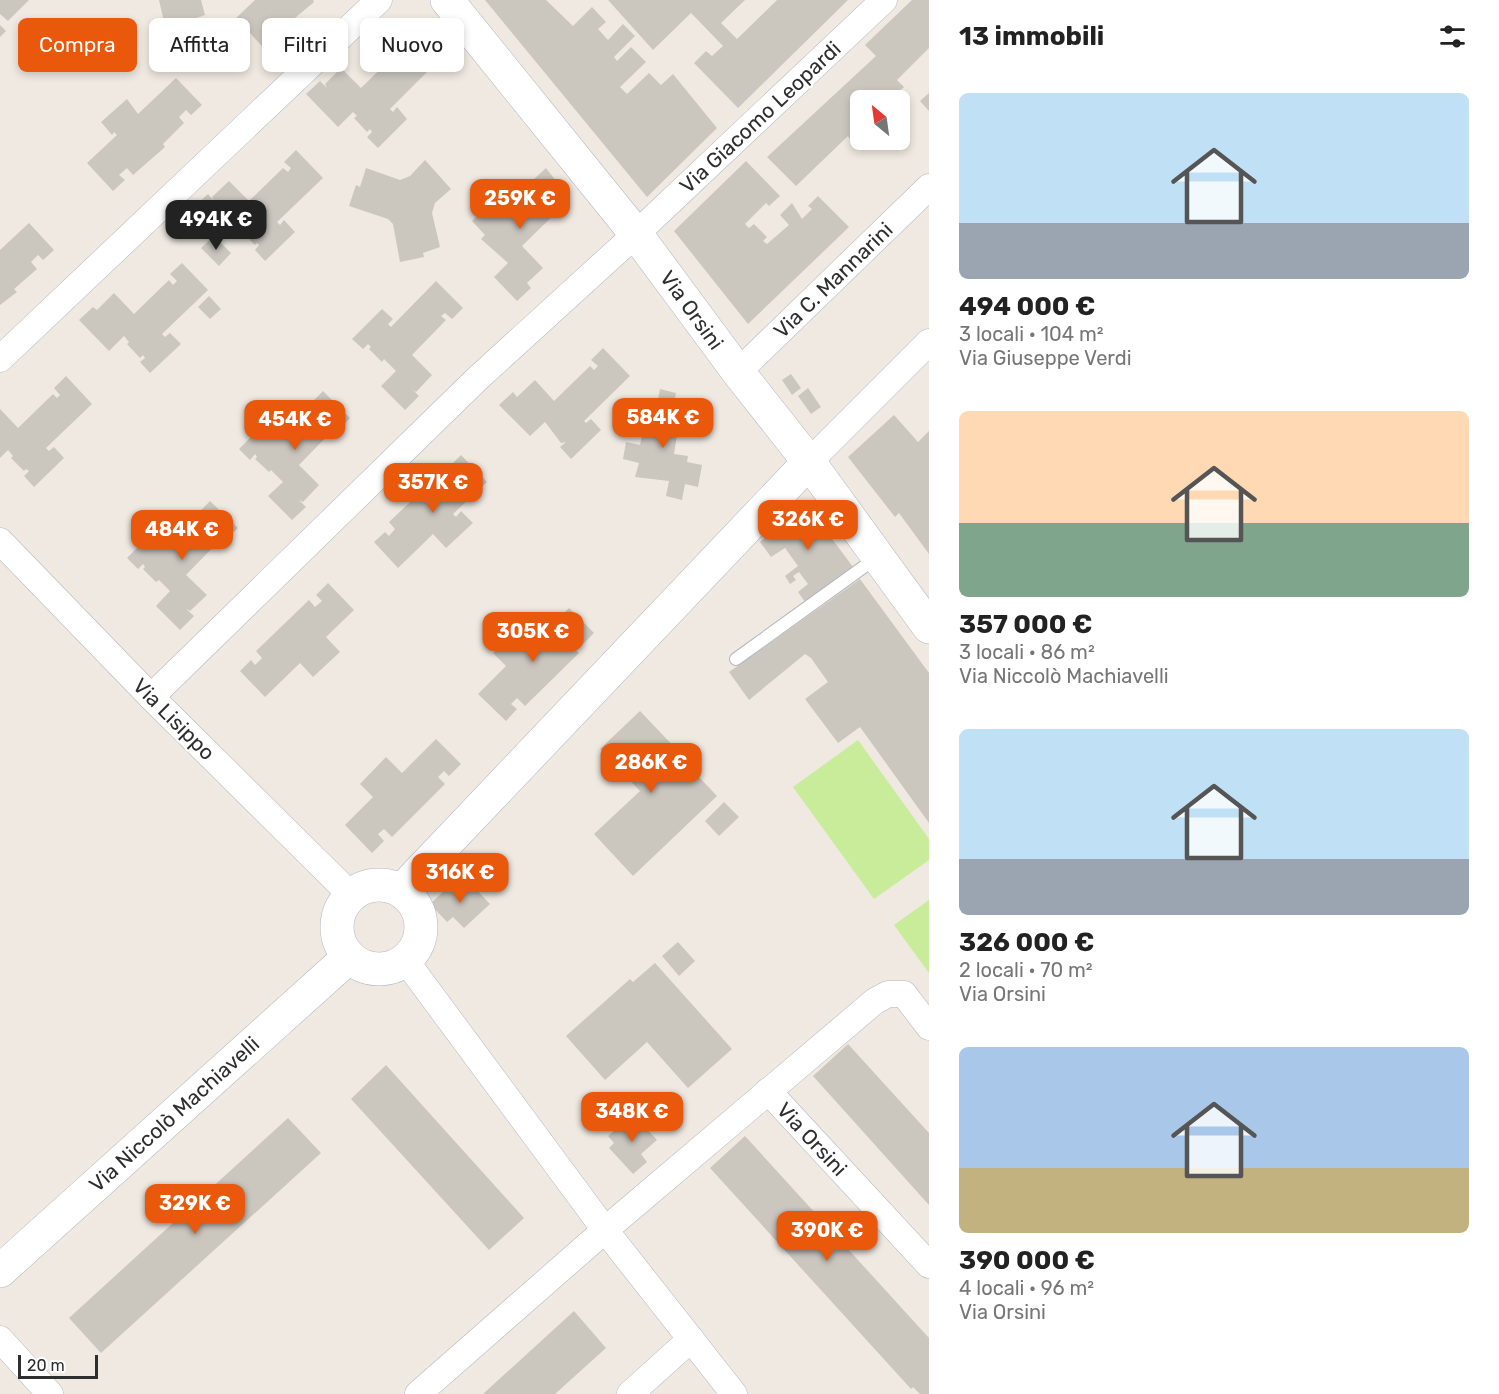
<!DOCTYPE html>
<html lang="it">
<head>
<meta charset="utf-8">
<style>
	:root { --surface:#fff; --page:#f2f2f2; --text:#222; --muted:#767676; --accent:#ea580c }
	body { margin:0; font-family:Rubik,sans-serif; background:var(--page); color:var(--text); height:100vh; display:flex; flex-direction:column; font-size:22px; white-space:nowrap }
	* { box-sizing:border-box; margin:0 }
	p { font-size:20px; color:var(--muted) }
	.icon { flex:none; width:33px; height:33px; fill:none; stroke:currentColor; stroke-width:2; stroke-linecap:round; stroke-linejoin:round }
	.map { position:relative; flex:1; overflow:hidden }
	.side { display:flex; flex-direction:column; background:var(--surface); width:570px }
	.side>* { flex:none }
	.top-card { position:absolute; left:18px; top:18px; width:570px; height:54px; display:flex; gap:12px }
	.needle { width:39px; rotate:331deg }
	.controls { position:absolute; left:850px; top:90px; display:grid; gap:12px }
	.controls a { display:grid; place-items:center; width:60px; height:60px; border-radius:9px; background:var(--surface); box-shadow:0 3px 9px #0003; font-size:30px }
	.scale { position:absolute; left:18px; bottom:15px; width:80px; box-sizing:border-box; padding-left:6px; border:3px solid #2e2e2e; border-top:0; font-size:16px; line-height:21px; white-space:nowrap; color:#2e2e2e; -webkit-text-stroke:4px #fff; paint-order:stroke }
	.price { position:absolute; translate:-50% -51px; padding:0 14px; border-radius:12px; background:var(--accent); color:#fff; font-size:20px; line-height:39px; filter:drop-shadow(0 2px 3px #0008) }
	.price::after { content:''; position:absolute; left:50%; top:36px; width:18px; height:14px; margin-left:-9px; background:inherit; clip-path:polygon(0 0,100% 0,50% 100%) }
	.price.active { background:#222; color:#fff }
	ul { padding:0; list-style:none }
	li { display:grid; align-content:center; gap:12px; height:318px; padding:0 30px }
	li span { display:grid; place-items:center; height:186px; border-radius:9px; color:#555 }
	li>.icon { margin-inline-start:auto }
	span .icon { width:108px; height:108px; fill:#fffc; stroke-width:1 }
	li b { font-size:26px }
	h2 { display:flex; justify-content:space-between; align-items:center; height:72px; padding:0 30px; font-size:26px }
	.tag { padding:0 21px; border-radius:9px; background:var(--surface); box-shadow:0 3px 9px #0003; font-size:21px; line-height:54px }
	.tag.active { background:var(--accent); color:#fff }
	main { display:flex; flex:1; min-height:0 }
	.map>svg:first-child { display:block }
	.pitch { fill:#c9ec9a }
	.building { fill:#cbc7bf }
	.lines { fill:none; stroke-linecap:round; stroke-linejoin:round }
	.lane-casing { stroke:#b4b7c1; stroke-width:14 }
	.street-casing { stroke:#b4b7c1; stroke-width:27 }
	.secondary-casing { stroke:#b4b7c1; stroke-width:34 }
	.lane { stroke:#fff; stroke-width:12 }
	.street { stroke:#fff; stroke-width:26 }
	.secondary { stroke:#fff; stroke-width:33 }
	.labels { text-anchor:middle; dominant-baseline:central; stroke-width:4.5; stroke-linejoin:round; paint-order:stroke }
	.street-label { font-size:21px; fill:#2e2e2e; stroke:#fff }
</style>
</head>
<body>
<main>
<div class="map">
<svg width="929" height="1394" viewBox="0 0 929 1394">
	<rect width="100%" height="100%" fill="#efe9e1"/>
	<g class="pitch">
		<polygon points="858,740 929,839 929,860 874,899 793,787"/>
		<polygon points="929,900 929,973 894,925"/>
	</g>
	<g class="building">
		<polygon points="0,0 29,0 8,21 0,14"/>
		<polygon points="159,0 201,0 205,15 188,21 189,25 166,30"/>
		<polygon points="255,0 313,0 314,2 282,29 276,23 268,29 274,35 262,46 236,18"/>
		<polygon points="485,0 546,0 573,26 592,7 606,22 598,29 608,40 623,24 635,36 614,57 617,61 631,47 646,62 620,87 627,94 649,73 661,85 673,74 717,128 647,197"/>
		<polygon points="608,0 745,0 721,23 737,39 777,0 848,0 738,108 694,63 706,51 712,56 723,46 691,13 653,50"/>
		<polygon points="912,0 929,0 929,48 897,80 904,87 890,100 861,100 861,129 850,139 848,136 796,186 767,157 876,56 865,45"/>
		<polygon points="0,25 6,31 0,37"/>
		<polygon points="90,37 105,52 93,64 78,49"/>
		<polygon points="409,37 435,64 390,109 393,112 397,107 407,119 378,148 367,137 372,132 370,129 367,132 354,118 357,116 353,112 338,127 306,94 320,81 327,88 325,84 341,68 361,88 396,54 400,59 404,55 397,48"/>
		<polygon points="176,78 202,105 191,115 186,110 179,117 184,123 163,144 165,147 133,175 127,168 119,175 125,180 113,191 87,163 117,135 114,132 112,135 101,122 127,99 138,114"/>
		<polygon points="929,93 929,111 920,101"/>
		<polygon points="296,150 323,178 277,222 280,225 284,220 295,232 265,261 255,250 259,245 257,243 255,245 242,232 244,229 239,224 224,239 194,207 208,194 214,201 212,197 229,181 249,201 283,168 288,172 291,168 284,162"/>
		<polygon points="425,160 451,189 435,203 432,213 440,247 423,253 424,257 400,262 393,224 388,219 349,206 356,185 360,187 366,168 400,180 410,176"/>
		<polygon points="746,161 780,196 769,206 766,203 745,224 749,228 754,224 767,237 763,241 767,244 789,225 780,215 792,203 802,219 812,209 808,206 818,196 849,227 748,324 674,231"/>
		<polygon points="546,168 570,199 522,246 543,268 527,283 531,288 517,301 494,277 508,263 481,239 485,235 472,221 487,206 483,202 494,192 511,210 538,185 533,180"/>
		<polygon points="29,223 54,250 43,260 38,255 31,262 37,269 14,289 17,292 0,305 0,250"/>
		<polygon points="214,236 231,253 219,266 201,248"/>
		<polygon points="182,263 208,290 162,334 165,337 170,333 181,344 150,373 140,362 145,358 143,355 140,358 127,344 129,342 124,336 109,351 79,320 93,307 101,313 97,310 114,293 134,314 169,280 173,285 177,281 170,274"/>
		<polygon points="436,281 463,308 452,319 445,313 441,316 446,320 412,355 432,375 416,392 412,389 419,396 405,410 381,386 396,371 384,359 382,362 369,349 371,347 368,344 363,349 352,339 382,309 393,319 388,324 391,327"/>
		<polygon points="209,296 221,309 210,319 198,307"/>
		<polygon points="603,348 630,376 584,421 586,423 591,419 601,430 571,459 560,447 566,442 561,443 545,422 530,436 499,405 513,392 517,397 535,380 554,401 590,366 594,370 598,366 591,360"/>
		<polygon points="791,374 801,388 792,395 782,380"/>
		<polygon points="66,376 92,404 46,448 49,451 54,447 64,458 34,487 24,476 29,471 26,469 24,471 11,458 13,456 8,450 0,458 0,409 18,428 53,394 57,398 60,395 54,388"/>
		<polygon points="808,388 821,407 811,414 798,396"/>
		<polygon points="660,389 676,393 673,408 681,409 674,454 688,456 687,462 702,465 698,487 685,484 682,500 666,496 669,481 635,477 639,463 623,459 626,442 640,445 649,403 657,405"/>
		<polygon points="323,391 350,418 339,430 332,423 329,426 333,430 299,465 319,485 303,502 299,500 306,507 292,520 268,496 283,482 271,470 269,472 255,459 257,457 255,454 250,460 239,449 269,419 280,430 276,434 278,437"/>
		<polygon points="894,415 918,442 929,431 929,554 899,513 895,517 848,457"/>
		<polygon points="461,455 487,482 453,514 456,517 461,511 473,523 446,548 433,534 398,568 374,542 385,532 389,536 395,529 389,522 442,472 449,478 455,472 450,466"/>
		<polygon points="210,501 238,528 226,539 219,533 216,536 220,540 186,575 207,595 190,611 186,609 194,616 180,630 156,606 170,591 159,580 156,582 143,569 145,567 143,564 138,569 127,558 156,529 167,539 163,544 166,547"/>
		<polygon points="804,501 853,567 805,602 798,592 808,584 799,572 793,576 796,580 790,584 785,576 798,566 785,548 771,557 760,542"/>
		<polygon points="860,579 929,673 929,823 860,727 838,743 805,699 828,682 811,658 805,654 749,700 729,672"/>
		<polygon points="328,583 354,610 326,637 340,652 313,677 300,663 265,697 240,671 251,660 255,665 262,658 256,651 309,600 315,607 322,601 316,595"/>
		<polygon points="569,608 594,633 582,645 577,640 571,646 579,653 525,706 517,698 511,704 517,709 506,721 478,694 506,666 493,653 519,627 535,642"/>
		<polygon points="640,711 699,773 697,775 717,796 633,876 594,834 640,791 600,749"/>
		<polygon points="436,739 461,764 449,776 444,771 438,777 445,784 392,837 384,829 378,834 384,841 372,853 345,825 373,797 360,784 386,757 402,773"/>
		<polygon points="724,802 739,817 719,836 705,821"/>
		<polygon points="456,880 465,890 471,884 490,904 464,928 453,917 447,922 430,904"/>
		<polygon points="678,942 695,961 679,976 662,956"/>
		<polygon points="655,963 732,1049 688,1088 647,1042 605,1080 566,1036 630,979 633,982"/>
		<polygon points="848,1044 929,1133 929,1205 813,1076"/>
		<polygon points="386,1065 524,1218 489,1250 351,1099"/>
		<polygon points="633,1114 657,1140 641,1154 647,1162 633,1174 609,1148 614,1143 608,1136"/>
		<polygon points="288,1118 321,1153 101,1353 69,1318"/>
		<polygon points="745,1136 929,1338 929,1394 920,1394 913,1387 911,1389 710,1168"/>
		<polygon points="574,1311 606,1348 555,1394 483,1394"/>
	</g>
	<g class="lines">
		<defs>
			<polyline id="lane" points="736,659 876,558"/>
			<g id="street">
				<polyline points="0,359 379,0"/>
				<polyline points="738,372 929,187"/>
				<polyline points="809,462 929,342"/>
				<polyline points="0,541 151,697 351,895"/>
				<polyline points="151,697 478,378 636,234 884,0"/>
				<polyline points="406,961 605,1230 734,1394"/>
				<polyline points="768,1091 929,1265"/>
				<polyline points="0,1339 50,1394"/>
				<polyline points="418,1394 605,1230 875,1001 888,994 904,994 929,1027"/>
				<polyline points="630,1394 691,1339"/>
			</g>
			<g id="secondary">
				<polyline points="447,0 636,234 738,372 809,462 929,627"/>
				<circle cx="379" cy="927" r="42"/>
				<polyline points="401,891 809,462"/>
				<polyline points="0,1271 349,957"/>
			</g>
		</defs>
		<use href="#lane" class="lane-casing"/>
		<use href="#street" class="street-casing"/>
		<use href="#secondary" class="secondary-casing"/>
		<use href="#lane" class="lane"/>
		<use href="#street" class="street"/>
		<use href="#secondary" class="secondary"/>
	</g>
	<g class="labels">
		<g class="street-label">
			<text transform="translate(760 117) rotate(-43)">Via Giacomo Leopardi</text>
			<text transform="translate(833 280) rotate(-44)">Via C. Mannarini</text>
			<text transform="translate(692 310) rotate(54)">Via Orsini</text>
			<text transform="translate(174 719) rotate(45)">Via Lisippo</text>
			<text transform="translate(174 1114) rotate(-42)">Via Niccolò Machiavelli</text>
			<text transform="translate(812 1139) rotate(47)">Via Orsini</text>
		</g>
	</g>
</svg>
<div class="controls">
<a><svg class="needle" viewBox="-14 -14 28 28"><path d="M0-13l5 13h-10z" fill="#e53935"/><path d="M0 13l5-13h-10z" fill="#767676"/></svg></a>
</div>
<div class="scale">20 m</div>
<b class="price" style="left:520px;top:230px">259K €</b>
<b class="price active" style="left:216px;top:251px">494K €</b>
<b class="price" style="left:663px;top:449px">584K €</b>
<b class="price" style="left:295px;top:451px">454K €</b>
<b class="price" style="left:433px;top:514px">357K €</b>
<b class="price" style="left:808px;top:551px">326K €</b>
<b class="price" style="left:182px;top:561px">484K €</b>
<b class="price" style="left:533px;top:663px">305K €</b>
<b class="price" style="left:651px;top:794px">286K €</b>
<b class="price" style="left:460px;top:904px">316K €</b>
<b class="price" style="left:632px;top:1143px">348K €</b>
<b class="price" style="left:195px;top:1235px">329K €</b>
<b class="price" style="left:827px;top:1262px">390K €</b>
<div class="top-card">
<a class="tag active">Compra</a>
<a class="tag">Affitta</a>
<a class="tag">Filtri</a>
<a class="tag">Nuovo</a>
</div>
</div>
<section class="side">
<h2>13 immobili<svg class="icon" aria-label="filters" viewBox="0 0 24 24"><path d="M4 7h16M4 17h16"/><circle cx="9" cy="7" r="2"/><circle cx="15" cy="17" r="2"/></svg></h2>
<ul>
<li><span style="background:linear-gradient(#bfe0f5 70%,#9aa5b1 0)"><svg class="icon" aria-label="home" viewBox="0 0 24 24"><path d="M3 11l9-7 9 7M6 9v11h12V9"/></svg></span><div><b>494 000 €</b><p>3 locali · 104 m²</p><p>Via Giuseppe Verdi</p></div></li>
<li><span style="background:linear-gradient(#ffd9b3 60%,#7fa58c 0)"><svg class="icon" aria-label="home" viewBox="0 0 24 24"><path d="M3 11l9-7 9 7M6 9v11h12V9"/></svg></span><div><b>357 000 €</b><p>3 locali · 86 m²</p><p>Via Niccolò Machiavelli</p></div></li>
<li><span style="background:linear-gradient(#bfe0f5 70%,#9aa5b1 0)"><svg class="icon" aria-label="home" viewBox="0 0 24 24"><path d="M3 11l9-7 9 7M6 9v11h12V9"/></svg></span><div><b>326 000 €</b><p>2 locali · 70 m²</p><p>Via Orsini</p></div></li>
<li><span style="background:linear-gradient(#a9c7e8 65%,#c2b280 0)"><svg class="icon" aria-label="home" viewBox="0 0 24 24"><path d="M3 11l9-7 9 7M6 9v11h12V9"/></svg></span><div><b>390 000 €</b><p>4 locali · 96 m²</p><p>Via Orsini</p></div></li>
</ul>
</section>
</main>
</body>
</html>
